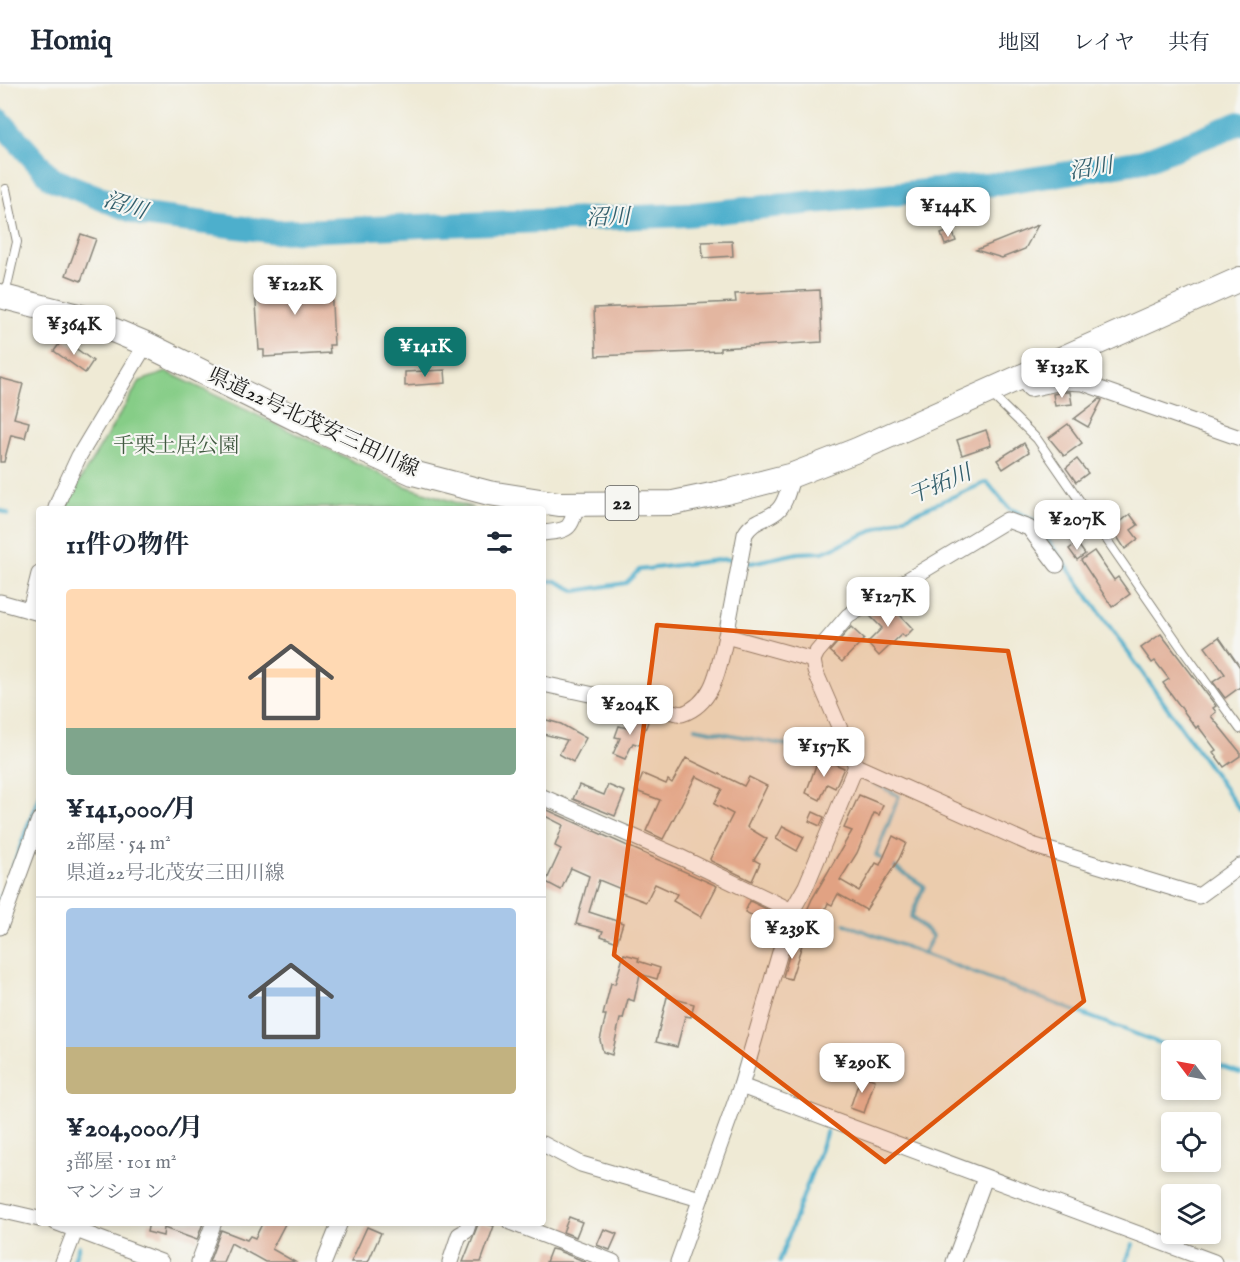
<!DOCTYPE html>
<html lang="ja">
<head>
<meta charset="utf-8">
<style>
	:root { --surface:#fff; --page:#f2f2f3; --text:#1f2937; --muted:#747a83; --line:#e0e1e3; --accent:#0f766e }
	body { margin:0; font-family:"IM FELL English","Noto Serif JP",serif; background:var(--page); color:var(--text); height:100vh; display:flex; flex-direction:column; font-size:22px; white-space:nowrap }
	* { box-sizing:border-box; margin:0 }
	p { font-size:20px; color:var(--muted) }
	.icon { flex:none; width:33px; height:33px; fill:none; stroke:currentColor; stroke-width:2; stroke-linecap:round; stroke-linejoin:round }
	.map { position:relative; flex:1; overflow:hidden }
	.side { position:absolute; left:36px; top:422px; width:510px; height:720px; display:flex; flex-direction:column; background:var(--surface); border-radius:6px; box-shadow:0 3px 9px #0003 }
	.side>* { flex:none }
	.needle { width:39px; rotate:302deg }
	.fabs { position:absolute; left:1161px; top:956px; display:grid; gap:12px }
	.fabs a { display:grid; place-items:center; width:60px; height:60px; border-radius:6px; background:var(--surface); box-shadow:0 3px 9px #0003; font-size:30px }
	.price { position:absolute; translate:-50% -51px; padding:0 14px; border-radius:12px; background:#fff; color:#222; font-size:20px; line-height:39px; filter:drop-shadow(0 2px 3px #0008) }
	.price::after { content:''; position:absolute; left:50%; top:36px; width:18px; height:14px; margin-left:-9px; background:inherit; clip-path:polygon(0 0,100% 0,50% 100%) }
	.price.active { background:var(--accent); color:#fff }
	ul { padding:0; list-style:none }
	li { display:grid; align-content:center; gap:12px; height:318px; padding:0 30px }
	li+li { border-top:2px solid var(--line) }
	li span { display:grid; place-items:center; height:186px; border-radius:6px; color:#555 }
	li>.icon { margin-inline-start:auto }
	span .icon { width:108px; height:108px; fill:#fffc; stroke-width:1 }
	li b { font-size:26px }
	h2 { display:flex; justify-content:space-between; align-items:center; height:72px; padding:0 30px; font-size:26px }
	header { display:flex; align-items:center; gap:36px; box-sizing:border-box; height:84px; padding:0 30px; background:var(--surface); border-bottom:2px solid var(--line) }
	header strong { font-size:28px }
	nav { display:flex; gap:33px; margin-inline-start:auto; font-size:21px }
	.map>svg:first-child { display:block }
	.green { fill:#86cd87; stroke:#517452; stroke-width:1.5 }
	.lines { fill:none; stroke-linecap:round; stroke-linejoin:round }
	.stream { stroke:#4dafcc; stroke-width:4 }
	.river { stroke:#4dafcc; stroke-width:24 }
	.building { fill:#e3b6a0 }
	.lane-casing { stroke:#868378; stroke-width:10 }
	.street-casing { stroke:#868378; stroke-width:17 }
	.primary-casing { stroke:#868378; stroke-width:26 }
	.lane { stroke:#fff; stroke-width:8 }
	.street { stroke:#fff; stroke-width:15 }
	.primary { stroke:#fff; stroke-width:24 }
	.marked { fill:#de560d; fill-opacity:0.2; stroke:#de560d; stroke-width:4.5; stroke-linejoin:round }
	.labels { text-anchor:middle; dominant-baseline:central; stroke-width:4.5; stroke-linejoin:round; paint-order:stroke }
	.shield { fill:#f6f6f2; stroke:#5d5d5c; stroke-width:1.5 }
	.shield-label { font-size:20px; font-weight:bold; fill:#1c1c1c }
	.street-label { font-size:21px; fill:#1c1c1c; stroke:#f6f6f2 }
	.park-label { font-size:21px; fill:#415a41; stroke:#f6f6f2 }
	.water-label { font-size:22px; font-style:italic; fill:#325e6b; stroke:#f6f6f2 }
</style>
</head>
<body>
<header>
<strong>Homiq</strong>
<nav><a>地図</a><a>レイヤ</a><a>共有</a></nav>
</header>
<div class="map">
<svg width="1240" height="1178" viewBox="0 0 1240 1178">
	<rect width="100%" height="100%" fill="#f6f6f2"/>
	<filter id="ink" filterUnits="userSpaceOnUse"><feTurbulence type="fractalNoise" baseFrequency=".0167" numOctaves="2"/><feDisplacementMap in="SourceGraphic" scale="12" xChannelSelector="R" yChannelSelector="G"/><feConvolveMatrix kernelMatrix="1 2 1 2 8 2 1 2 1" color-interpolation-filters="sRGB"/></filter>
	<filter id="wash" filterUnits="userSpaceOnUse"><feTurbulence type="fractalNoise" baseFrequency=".008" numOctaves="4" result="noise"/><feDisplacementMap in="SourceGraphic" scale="24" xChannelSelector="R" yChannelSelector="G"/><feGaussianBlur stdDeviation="1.35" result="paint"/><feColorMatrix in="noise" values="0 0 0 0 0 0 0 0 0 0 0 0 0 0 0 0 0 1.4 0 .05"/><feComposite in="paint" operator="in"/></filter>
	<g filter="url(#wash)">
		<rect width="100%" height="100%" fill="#efead5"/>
		<polygon class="green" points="167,288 405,402 473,424 67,424 71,411 140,297"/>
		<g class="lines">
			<g class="stream">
				<polyline points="0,426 8,430"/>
				<polyline points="745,478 751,479 798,469 823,468 987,398 1009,424 1032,435 1036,439 1240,726"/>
				<polyline points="543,497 556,497 576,507 626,499 639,486 726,475 737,477"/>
				<polyline points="695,644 807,665 846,681"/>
				<polyline points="863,693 899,712 876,771 924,802 911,833 933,852 923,870"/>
				<polyline points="0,819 39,712"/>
				<polyline points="845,840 1178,966"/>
				<polyline points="1210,978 1240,989"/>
				<polyline points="87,1139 87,1138"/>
				<polyline points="73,1178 79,1162"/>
				<polyline points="779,1178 827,1047"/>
				<polyline points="1126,1178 1133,1160"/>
			</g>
			<polyline class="river" points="0,37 52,95 143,131 277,148 685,131 1005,99 1143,77 1240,39"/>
		</g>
		<g id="blocks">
			<g class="building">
				<polygon points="1038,141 1025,165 1002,174 976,166"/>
				<polygon points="952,146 956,157 945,161 941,150"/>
				<polygon points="81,150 96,155 81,197 66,191"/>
				<polygon points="732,157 733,172 703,174 702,158"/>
				<polygon points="325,191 326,200 331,200 334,261 329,261 330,269 264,273 264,266 259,266 255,204 260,204 260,196"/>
				<polygon points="820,206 822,258 720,264 720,267 596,272 594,224 736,218 735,210"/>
				<polygon points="63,255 93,277 85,289 54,267"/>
				<polygon points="445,286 446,299 405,302 405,288"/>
				<polygon points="0,294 23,300 14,334 29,338 25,354 11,351 4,378 0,378"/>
				<polygon points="1063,308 1070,308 1072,320 1055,322 1053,310"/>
				<polygon points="1100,315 1102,316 1088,343 1074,335"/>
				<polygon points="1068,340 1082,359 1064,372 1049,354"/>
				<polygon points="986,346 991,361 962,371 957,356"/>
				<polygon points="1024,359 1029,368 1003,385 997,376"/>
				<polygon points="1077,375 1088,389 1076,398 1066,384"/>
				<polygon points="1130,430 1138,441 1131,446 1138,455 1125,465 1112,445"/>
				<polygon points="1077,459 1085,470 1077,476 1069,465"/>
				<polygon points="1094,467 1114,496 1118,493 1130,510 1112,523 1081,476"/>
				<polygon points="889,519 913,545 905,553 902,550 879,572 867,559 882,544 869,531"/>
				<polygon points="851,543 864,555 842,578 830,567"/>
				<polygon points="1161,550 1216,622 1213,624 1216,628 1211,632 1240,668 1240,672 1224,683 1213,668 1216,666 1198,642 1196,644 1163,599 1169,595 1155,577 1152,579 1141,564"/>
				<polygon points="1219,553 1240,583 1240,603 1225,614 1213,598 1225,590 1205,563"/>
				<polygon points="631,632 648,638 639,661 633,659 625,675 613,670 620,654 615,653 619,642 627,644"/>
				<polygon points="543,635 561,640 586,654 573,678 559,670 567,656 543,650"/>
				<polygon points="819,673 844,684 835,704 827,700 820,716 806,709"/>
				<polygon points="686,674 744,702 749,693 767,702 747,743 767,755 754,776 760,779 752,797 711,777 710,775 733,730 714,720 722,705 696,692 663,755 646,747 660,716 636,707 643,690 666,700 668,696 672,699"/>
				<polygon points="579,701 604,711 608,701 625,708 615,732 573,715"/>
				<polygon points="859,711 883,721 879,731 874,729 857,769 840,796 859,807 876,779 880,781 893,752 906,759 899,775 866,826 838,810 832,821 828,819 812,858 796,852 812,815 852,747 844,744"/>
				<polygon points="543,724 717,802 701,833 673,817 677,810 655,800 646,818 619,808 621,805 599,796 589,828 623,839 617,858 601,852 603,847 576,840 589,792 571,784 561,806 546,798 561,765 555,762 563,741 543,731"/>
				<polygon points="813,728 824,733 820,742 809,737"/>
				<polygon points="783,742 804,753 797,767 776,755"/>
				<polygon points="750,817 779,831 774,842 745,828"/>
				<polygon points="793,858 802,861 791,895 783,893"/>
				<polygon points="624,870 639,874 638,877 660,884 657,895 640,890 634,917 628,915 623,935 620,935 612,971 603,968 600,956 606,931 603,931 611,899 615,900"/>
				<polygon points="667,913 694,920 691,933 685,932 677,963 656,958"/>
				<polygon points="861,991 875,996 864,1029 850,1024"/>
				<polygon points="569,1133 582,1138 576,1153 563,1148"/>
				<polygon points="149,1138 203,1138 203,1139 197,1156 164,1144 163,1152 147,1148"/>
				<polygon points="263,1138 286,1138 272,1165 295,1178 265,1178 231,1159 223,1178 209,1178 221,1146 247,1156 250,1152 255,1154"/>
				<polygon points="479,1138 494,1142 481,1178 463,1178"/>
				<polygon points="367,1143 381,1149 368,1178 351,1178"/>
				<polygon points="604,1145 617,1150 610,1166 597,1161"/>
				<polygon points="551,1165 556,1166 586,1178 546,1178"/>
			</g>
		</g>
	</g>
	<g filter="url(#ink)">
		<use href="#blocks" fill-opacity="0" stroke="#868378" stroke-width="1.5"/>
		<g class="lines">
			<defs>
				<g id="lane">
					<polyline points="5,211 17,158 6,105"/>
					<polyline points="991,310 1037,355 1185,569 1240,645"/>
				</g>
				<g id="street">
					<polyline points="1020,293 1030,305 1062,298 1083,299 1240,354"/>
					<path d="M793 391C789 402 786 420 777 427 765 437 754 435 745 450L726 552 813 576 815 587 856 682 1035 762 1199 812 1240 782"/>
					<polyline points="56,424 60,413 79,372 146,260"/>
					<path d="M543 449C570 446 570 446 577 420"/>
					<polyline points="0,518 39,529"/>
					<polyline points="30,526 39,490"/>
					<polyline points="813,576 817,568 848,532 1007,436 1029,444 1057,481"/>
					<path d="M543 600 682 630C715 619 719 582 726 552"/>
					<polyline points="543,713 680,773 792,827"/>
					<polyline points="0,843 39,736"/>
					<polyline points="741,1002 1214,1178"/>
					<polyline points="543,1060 581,1080 700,1115"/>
					<polyline points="0,1126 39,1135"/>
					<polyline points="55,1138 161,1178"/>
					<polyline points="510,1138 613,1178"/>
					<polyline points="63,1178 75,1147"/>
					<polyline points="199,1178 214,1138"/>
					<polyline points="324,1178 340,1138"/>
					<polyline points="450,1178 459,1151 466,1147 469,1138"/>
					<polyline points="678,1178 741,1002 792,827 806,802 856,682"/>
					<polyline points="954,1178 985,1094"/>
				</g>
				<polyline id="primary" points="0,212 82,233 146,260 325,349 413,389 489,409 559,420 673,419 726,408 793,391 857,366 1240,195"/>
			</defs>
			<use href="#lane" class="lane-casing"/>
			<use href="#street" class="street-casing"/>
			<use href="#primary" class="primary-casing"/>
			<use href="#lane" class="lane"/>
			<use href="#street" class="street"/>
			<use href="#primary" class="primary"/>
		</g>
	</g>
	<path class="marked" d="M657 541 1008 567 1084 917 885 1078 614 871Z"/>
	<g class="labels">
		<rect class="shield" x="605.5" y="402" width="33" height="34" rx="4.5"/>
		<g class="shield-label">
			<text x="622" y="419">22</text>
		</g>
		<g class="street-label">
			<text transform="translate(313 339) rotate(25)">県道22号北茂安三田川線</text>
		</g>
		<g class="park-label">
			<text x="176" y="362">千栗土居公園</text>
		</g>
		<g class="water-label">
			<text transform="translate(1091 85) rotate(-9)">沼川</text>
			<text transform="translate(125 122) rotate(18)">沼川</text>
			<text transform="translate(608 134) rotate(-2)">沼川</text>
			<text transform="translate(940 401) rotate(-23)">干拓川</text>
		</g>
	</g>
</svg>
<div class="fabs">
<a><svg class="needle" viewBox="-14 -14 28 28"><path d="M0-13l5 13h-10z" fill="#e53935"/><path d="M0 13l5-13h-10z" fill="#747a83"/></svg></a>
<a><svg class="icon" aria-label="locate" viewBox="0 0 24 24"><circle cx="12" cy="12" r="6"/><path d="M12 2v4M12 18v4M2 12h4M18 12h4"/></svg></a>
<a><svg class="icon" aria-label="layers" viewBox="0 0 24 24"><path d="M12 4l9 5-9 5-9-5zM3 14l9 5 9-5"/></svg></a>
</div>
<b class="price" style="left:948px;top:154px">¥144K</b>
<b class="price" style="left:295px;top:232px">¥122K</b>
<b class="price" style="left:74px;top:272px">¥364K</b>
<b class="price active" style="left:425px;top:294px">¥141K</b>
<b class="price" style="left:1062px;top:315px">¥132K</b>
<b class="price" style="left:1077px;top:467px">¥207K</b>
<b class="price" style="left:888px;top:544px">¥127K</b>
<b class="price" style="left:630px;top:652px">¥204K</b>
<b class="price" style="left:824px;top:694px">¥157K</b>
<b class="price" style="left:792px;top:876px">¥239K</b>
<b class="price" style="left:862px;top:1010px">¥290K</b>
<section class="side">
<h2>11件の物件<svg class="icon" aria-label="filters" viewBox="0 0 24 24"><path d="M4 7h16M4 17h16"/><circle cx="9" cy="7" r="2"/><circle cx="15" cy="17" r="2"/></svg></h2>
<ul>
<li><span style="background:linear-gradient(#ffd9b3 75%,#7fa58c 0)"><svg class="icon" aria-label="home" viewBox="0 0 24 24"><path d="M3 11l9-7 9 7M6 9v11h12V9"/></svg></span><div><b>¥141,000/月</b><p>2部屋 · 54 m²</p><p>県道22号北茂安三田川線</p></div></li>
<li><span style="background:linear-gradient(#a9c7e8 75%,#c2b280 0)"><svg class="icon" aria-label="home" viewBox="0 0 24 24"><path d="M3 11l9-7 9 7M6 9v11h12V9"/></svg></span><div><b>¥204,000/月</b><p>3部屋 · 101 m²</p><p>マンション</p></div></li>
</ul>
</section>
</div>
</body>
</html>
